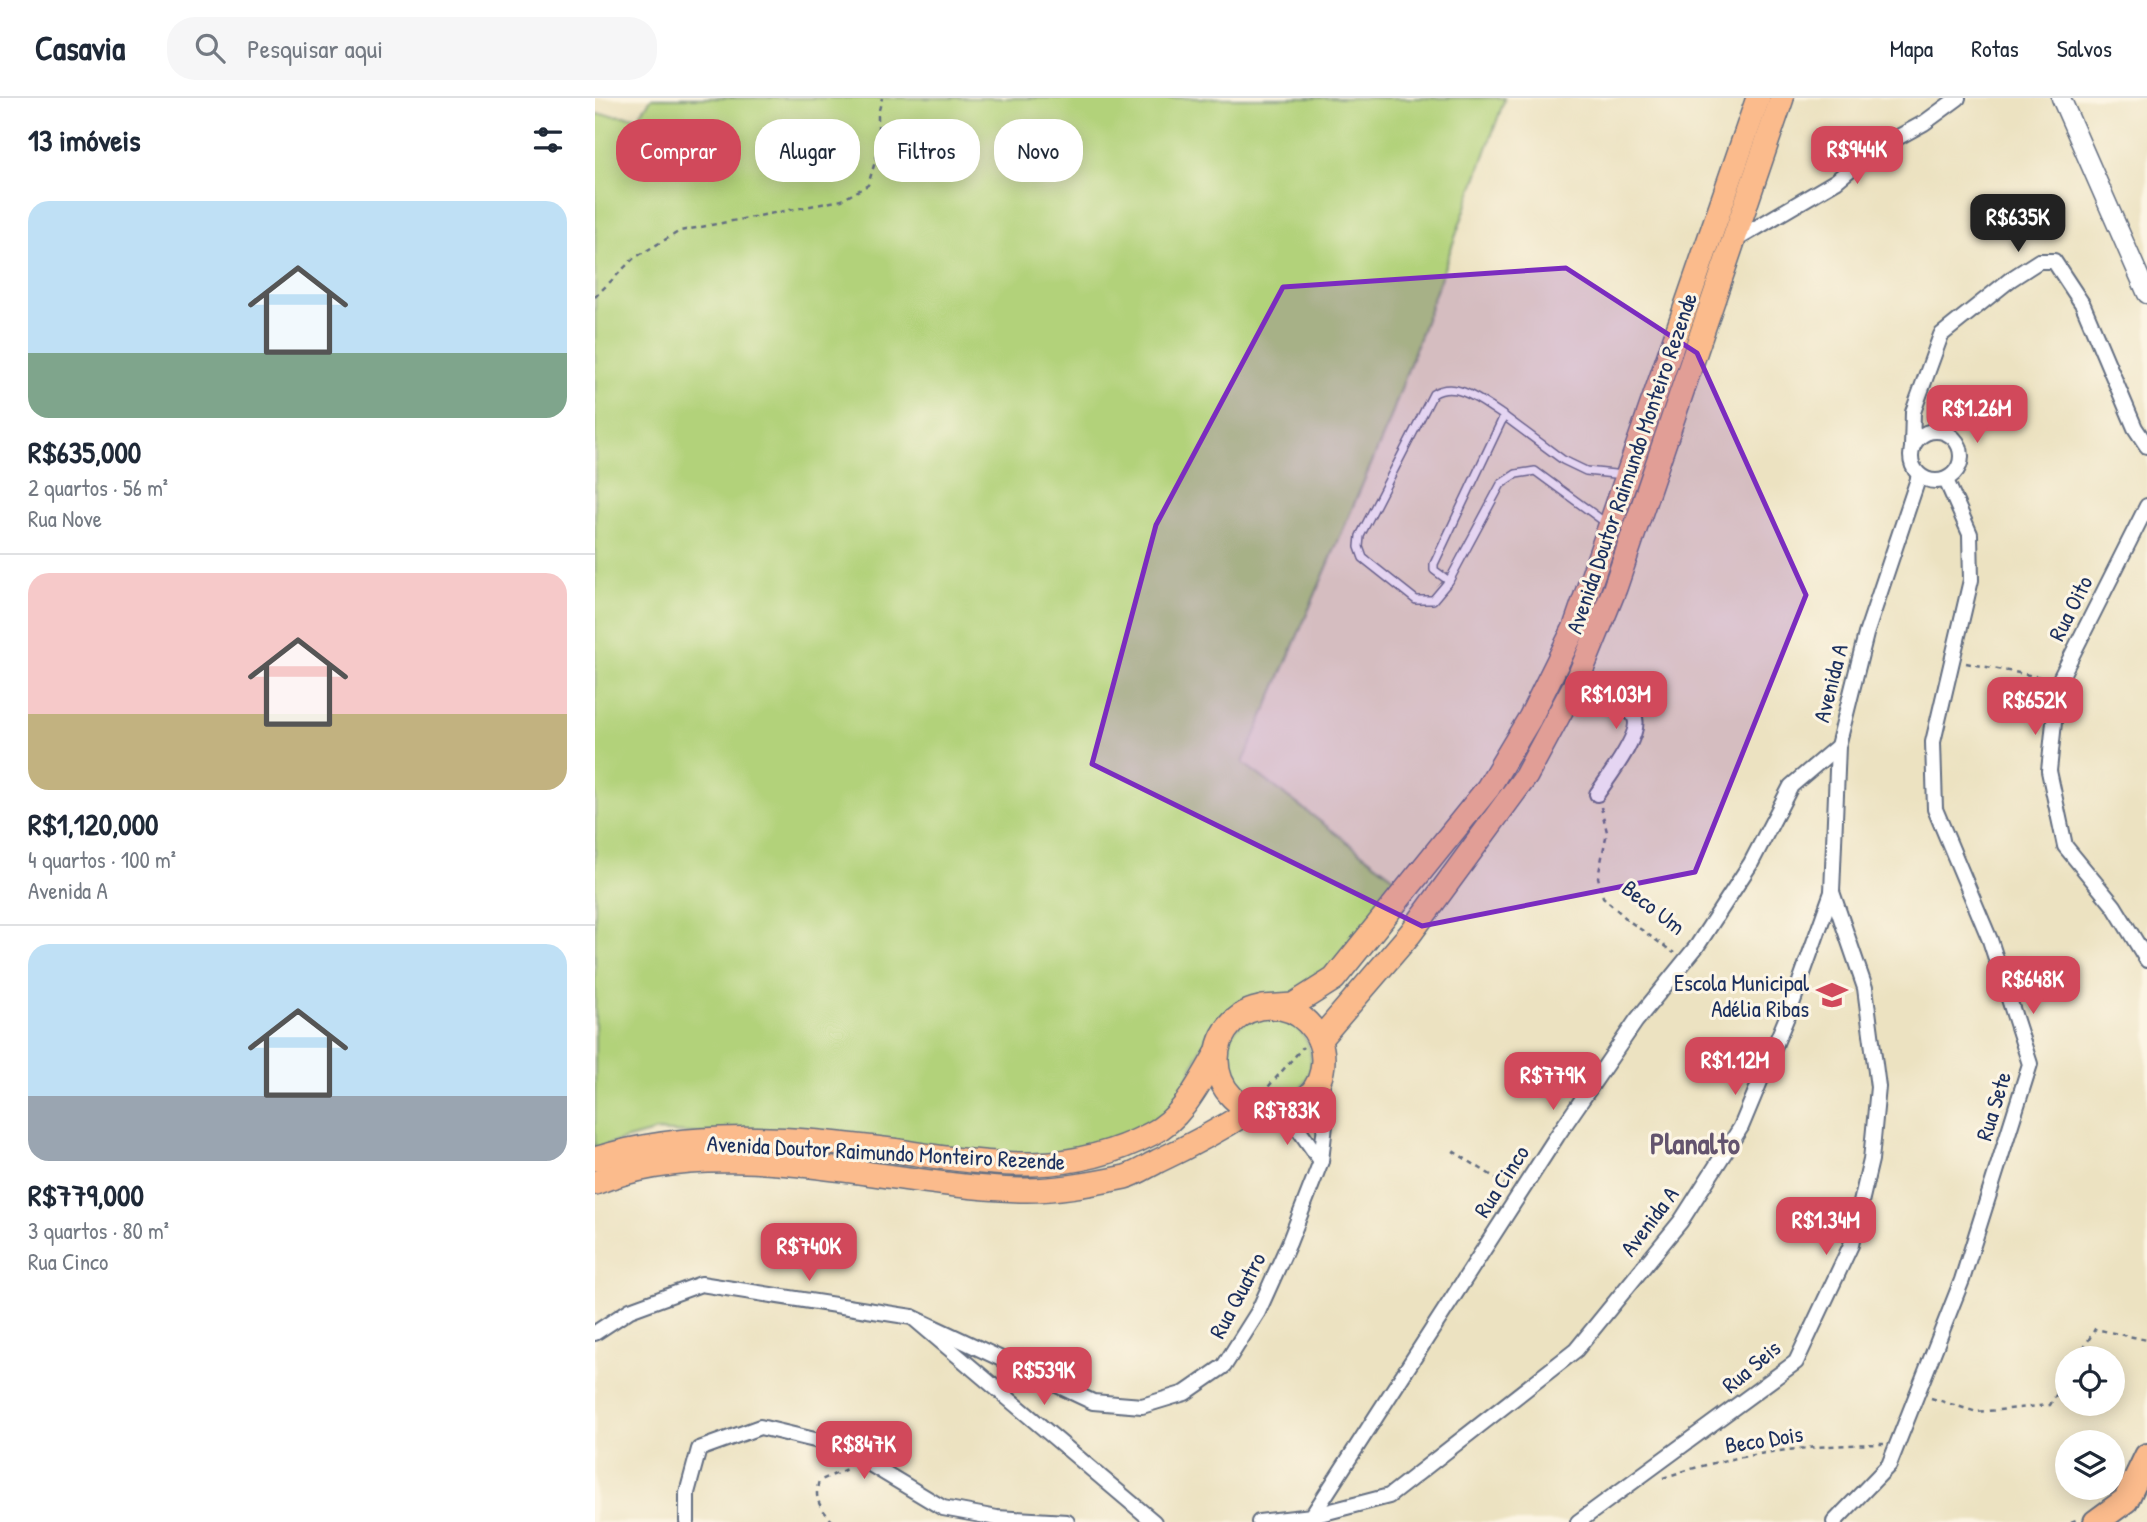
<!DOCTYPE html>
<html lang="pt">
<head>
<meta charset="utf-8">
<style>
	:root { --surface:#fff; --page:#f6f6f7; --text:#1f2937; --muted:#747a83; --line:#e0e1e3; --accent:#d1495b }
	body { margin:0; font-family:"Patrick Hand",sans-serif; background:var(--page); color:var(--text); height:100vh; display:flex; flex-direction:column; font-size:26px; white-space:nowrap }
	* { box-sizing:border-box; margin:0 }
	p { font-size:23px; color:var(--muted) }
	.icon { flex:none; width:38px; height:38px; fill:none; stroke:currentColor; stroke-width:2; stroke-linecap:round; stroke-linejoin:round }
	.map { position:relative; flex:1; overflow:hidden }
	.panel { display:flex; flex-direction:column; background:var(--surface); width:595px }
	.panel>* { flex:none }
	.guide { position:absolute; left:21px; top:21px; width:665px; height:63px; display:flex; gap:14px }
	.fabs { position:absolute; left:1460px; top:1248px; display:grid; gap:14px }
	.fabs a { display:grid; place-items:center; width:70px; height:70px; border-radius:50%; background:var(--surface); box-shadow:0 4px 18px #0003; font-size:35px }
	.price { position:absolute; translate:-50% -60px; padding:0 16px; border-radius:14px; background:var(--accent); color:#fff; font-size:23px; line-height:46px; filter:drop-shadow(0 2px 4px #0008) }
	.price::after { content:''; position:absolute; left:50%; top:42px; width:21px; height:16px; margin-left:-10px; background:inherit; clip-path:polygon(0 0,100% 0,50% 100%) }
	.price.selected { background:#222; color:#fff }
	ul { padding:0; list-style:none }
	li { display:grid; align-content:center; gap:14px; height:371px; padding:0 28px }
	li+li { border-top:2px solid var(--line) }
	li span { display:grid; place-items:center; height:217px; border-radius:21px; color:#555 }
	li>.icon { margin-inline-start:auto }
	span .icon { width:126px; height:126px; fill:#fffc; stroke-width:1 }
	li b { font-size:30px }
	h2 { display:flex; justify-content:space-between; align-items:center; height:84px; padding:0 28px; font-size:30px }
	.chip { padding:0 24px; border-radius:28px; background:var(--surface); box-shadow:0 4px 18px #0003; font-size:24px; line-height:63px }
	.chip.selected { background:var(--accent); color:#fff }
	header { display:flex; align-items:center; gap:42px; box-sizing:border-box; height:98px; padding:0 35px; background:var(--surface); border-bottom:2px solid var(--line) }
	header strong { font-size:33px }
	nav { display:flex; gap:38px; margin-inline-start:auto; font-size:24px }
	.search { width:490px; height:63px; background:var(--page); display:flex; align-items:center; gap:18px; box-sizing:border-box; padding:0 24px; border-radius:28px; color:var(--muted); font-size:26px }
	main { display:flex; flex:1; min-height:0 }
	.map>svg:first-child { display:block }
	.green { fill:#b2d27a; stroke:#66806c; stroke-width:2 }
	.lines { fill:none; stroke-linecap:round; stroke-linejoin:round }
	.service-casing { stroke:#646e81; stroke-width:10 }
	.minor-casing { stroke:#646e81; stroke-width:18 }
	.tertiary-casing { stroke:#646e81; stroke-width:21 }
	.primary-casing { stroke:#646e81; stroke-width:26 }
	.trunk-casing { stroke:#646e81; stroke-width:28 }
	.path { stroke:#646e81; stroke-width:2.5; stroke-dasharray:5 5; stroke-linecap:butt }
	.service { stroke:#fff; stroke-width:7 }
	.minor { stroke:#fff; stroke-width:14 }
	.tertiary { stroke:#fff; stroke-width:18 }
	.primary { stroke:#fbbb8c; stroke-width:23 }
	.trunk { stroke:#fbbb8c; stroke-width:24 }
	.marked { fill:#7b2cbf; fill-opacity:0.2; stroke:#7b2cbf; stroke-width:5; stroke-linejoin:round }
	.labels { text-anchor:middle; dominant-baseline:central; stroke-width:6; stroke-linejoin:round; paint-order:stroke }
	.street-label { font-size:23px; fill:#1b2f5e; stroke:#fcf5e5 }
	.poi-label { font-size:23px; fill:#1b2f5e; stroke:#fcf5e5; text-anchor:end }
	.district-label { font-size:30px; font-weight:bold; fill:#63546e; stroke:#fcf5e5 }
</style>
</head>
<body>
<header>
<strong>Casavia</strong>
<div class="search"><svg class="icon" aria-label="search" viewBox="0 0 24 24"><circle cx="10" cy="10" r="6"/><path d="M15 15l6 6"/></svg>Pesquisar aqui</div>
<nav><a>Mapa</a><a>Rotas</a><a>Salvos</a></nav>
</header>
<main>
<section class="panel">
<h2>13 imóveis<svg class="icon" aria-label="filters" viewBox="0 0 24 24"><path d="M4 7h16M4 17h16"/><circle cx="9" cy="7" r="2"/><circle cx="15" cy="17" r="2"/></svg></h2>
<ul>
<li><span style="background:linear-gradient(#bfe0f5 70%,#7fa58c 0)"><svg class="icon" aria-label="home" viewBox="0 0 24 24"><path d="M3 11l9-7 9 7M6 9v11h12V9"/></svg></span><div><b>R$635,000</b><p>2 quartos · 56 m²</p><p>Rua Nove</p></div></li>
<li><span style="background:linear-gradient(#f6c9c9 65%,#c2b280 0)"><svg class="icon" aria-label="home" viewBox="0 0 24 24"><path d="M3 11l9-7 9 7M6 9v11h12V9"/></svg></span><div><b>R$1,120,000</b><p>4 quartos · 100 m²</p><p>Avenida A</p></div></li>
<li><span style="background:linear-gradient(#bfe0f5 70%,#9aa5b1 0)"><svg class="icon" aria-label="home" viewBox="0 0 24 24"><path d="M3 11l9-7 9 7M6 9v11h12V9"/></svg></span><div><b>R$779,000</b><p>3 quartos · 80 m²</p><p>Rua Cinco</p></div></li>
</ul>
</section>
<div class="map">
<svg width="1552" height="1424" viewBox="0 0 1552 1424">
	<rect width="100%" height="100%" fill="#fcf5e5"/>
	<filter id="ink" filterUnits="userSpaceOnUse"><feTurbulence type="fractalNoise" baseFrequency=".0143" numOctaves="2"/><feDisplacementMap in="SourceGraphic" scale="14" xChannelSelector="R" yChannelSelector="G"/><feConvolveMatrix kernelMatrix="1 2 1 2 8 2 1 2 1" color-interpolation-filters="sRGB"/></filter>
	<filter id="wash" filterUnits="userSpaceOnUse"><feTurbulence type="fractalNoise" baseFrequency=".00686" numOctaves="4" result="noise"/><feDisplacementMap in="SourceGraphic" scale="28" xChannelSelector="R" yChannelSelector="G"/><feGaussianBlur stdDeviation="1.57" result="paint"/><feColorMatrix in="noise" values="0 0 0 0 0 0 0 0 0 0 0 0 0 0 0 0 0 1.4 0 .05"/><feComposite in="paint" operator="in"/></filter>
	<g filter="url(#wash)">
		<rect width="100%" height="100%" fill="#ece2c1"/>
		<g class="green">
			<polygon points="57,0 910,0 793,327 648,665 809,787 728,884 678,905 648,908 625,924 606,950 581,1008 558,1031 461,1061 62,1033 0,1050 0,16 43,19"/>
			<circle cx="672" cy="962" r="44"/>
		</g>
	</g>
	<g filter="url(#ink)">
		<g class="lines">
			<defs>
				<g id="service">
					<polyline points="1011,425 940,373 921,376 906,386 854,483 839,472 839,466 909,318 968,362 991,373 1029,377"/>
					<path d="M854 483 838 502H821L768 460 764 449 765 438 838 296C862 281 888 305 909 318"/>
				</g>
				<g id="minor">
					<polyline points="1139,143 1241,83 1276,54 1329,25 1363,0"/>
					<circle cx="1341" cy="358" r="25"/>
					<polyline points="1317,350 1318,314 1346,237 1416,181 1444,163 1459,163 1488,207 1540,330 1552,348"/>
					<polyline points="1552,408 1463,585 1454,673 1470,748 1519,808 1552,862"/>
					<path d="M980 587C996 595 1029 602 1039 618 1049 634 1012 681 1002 696"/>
					<polyline points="691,1013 726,1063"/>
					<polyline points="317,1219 498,1304 547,1308 590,1295 629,1268 663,1214 694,1145 726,1063 730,1027 726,976"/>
					<polyline points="0,1235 35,1212 106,1186 317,1219 559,1424"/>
					<polyline points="717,1418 962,1038 1041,923 1102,848 1156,765 1196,688 1243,648"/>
					<polyline points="92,1424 92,1395 104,1351 165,1329 245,1348 348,1410 402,1420 472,1424"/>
					<polyline points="664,1424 717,1418 794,1398 981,1252 1086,1123 1146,1029 1196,909 1237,794 1243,648 1271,536 1324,378"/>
					<polyline points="983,1424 1201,1264 1256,1147 1276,1062 1283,989 1270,890 1237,794"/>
					<polyline points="1239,1424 1294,1367 1367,1182 1435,966 1395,842 1340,711 1338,644 1376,482 1375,436 1351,382"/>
				</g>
				<polyline id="tertiary" points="1466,0 1552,196"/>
				<g id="primary">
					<polyline points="668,909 698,907 739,881 893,690 935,620 980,529 1163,0"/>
					<circle cx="675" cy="962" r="53"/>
					<polyline points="724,942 815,836 931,678 983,581 1020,490 1187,0"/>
					<path d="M0 1061C93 1031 200 1039 296 1052 388 1065 468 1082 556 1036 588 1020 604 985 622 955"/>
					<path d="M0 1085C129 1033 290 1088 425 1092 459 1093 496 1086 530 1079 541 1076 553 1068 563 1063 595 1048 626 1031 656 1012"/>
				</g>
				<polyline id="trunk" points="1501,1424 1531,1402 1552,1358"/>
			</defs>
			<use href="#service" class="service-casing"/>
			<use href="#minor" class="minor-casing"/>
			<use href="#tertiary" class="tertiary-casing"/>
			<use href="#primary" class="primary-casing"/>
			<use href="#trunk" class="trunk-casing"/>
			<g class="path">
				<polyline points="0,199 39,160 85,133 247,102 273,87 283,54 283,16 287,0"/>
				<polyline points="1371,565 1450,580"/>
				<polyline points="1006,709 1012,734 1003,779 1008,799 1034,823 1079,855"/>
				<polyline points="667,996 708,949"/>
				<polyline points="858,1053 913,1088"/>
				<polyline points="1483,1260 1500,1231 1552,1242"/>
				<polyline points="1336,1300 1382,1314 1455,1307 1472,1279"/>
				<path d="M1068 1380C1139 1355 1214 1347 1289 1346"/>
				<path d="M238 1424C226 1410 218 1402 224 1383L254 1370"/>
				<polyline points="1476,1424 1483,1421"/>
			</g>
			<use href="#service" class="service"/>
			<use href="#minor" class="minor"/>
			<use href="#tertiary" class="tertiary"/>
			<use href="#primary" class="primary"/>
			<use href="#trunk" class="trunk"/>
		</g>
	</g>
	<path class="marked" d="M971 170 1102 255 1211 497 1100 774 827 828 497 666 561 427 688 189Z"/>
	<defs>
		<symbol id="school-bare" viewBox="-9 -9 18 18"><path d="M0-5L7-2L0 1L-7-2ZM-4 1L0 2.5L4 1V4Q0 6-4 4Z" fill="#d1495b" stroke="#fcf5e5" stroke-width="2.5" paint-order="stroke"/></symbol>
	</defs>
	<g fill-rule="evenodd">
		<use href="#school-bare" x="1215" y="875" width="44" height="44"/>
	</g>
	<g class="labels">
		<g class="street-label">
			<text transform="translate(1036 365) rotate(-71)">Avenida Doutor Raimundo Monteiro Rezende</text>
			<text transform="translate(1475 510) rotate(-63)">Rua Oito</text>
			<text transform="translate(1235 585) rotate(-76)">Avenida A</text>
			<text transform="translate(1059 809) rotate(38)">Beco Um</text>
			<text transform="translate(1398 1008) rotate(-73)">Rua Sete</text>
			<text transform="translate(291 1054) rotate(3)">Avenida Doutor Raimundo Monteiro Rezende</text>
			<text transform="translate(906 1083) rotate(-57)">Rua Cinco</text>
			<text transform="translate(1054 1123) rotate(-53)">Avenida A</text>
			<text transform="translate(642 1197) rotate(-62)">Rua Quatro</text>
			<text transform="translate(1156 1268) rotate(-40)">Rua Seis</text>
			<text transform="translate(1169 1341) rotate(-9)">Beco Dois</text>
		</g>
		<g class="poi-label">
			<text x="1214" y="884">Escola Municipal<tspan x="1214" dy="26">Adélia Ribas</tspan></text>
		</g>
		<g class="district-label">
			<text x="1100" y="1045">Planalto</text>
		</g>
	</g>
</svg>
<div class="fabs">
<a><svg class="icon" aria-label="locate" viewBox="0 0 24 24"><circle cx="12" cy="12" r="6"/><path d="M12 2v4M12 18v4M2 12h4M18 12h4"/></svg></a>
<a><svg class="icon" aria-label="layers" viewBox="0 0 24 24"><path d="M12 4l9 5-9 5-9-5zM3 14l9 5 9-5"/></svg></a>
</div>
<b class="price" style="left:1262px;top:88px">R$944K</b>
<b class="price selected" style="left:1423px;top:156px">R$635K</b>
<b class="price" style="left:1382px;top:347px">R$1.26M</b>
<b class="price" style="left:1021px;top:633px">R$1.03M</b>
<b class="price" style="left:1440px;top:639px">R$652K</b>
<b class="price" style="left:1438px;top:918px">R$648K</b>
<b class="price" style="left:1140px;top:999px">R$1.12M</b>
<b class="price" style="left:958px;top:1014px">R$779K</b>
<b class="price" style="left:692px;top:1049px">R$783K</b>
<b class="price" style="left:1231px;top:1159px">R$1.34M</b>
<b class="price" style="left:214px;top:1185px">R$740K</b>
<b class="price" style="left:449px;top:1309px">R$539K</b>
<b class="price" style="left:269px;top:1383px">R$847K</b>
<div class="guide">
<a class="chip selected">Comprar</a>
<a class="chip">Alugar</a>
<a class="chip">Filtros</a>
<a class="chip">Novo</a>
</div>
</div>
</main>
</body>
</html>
